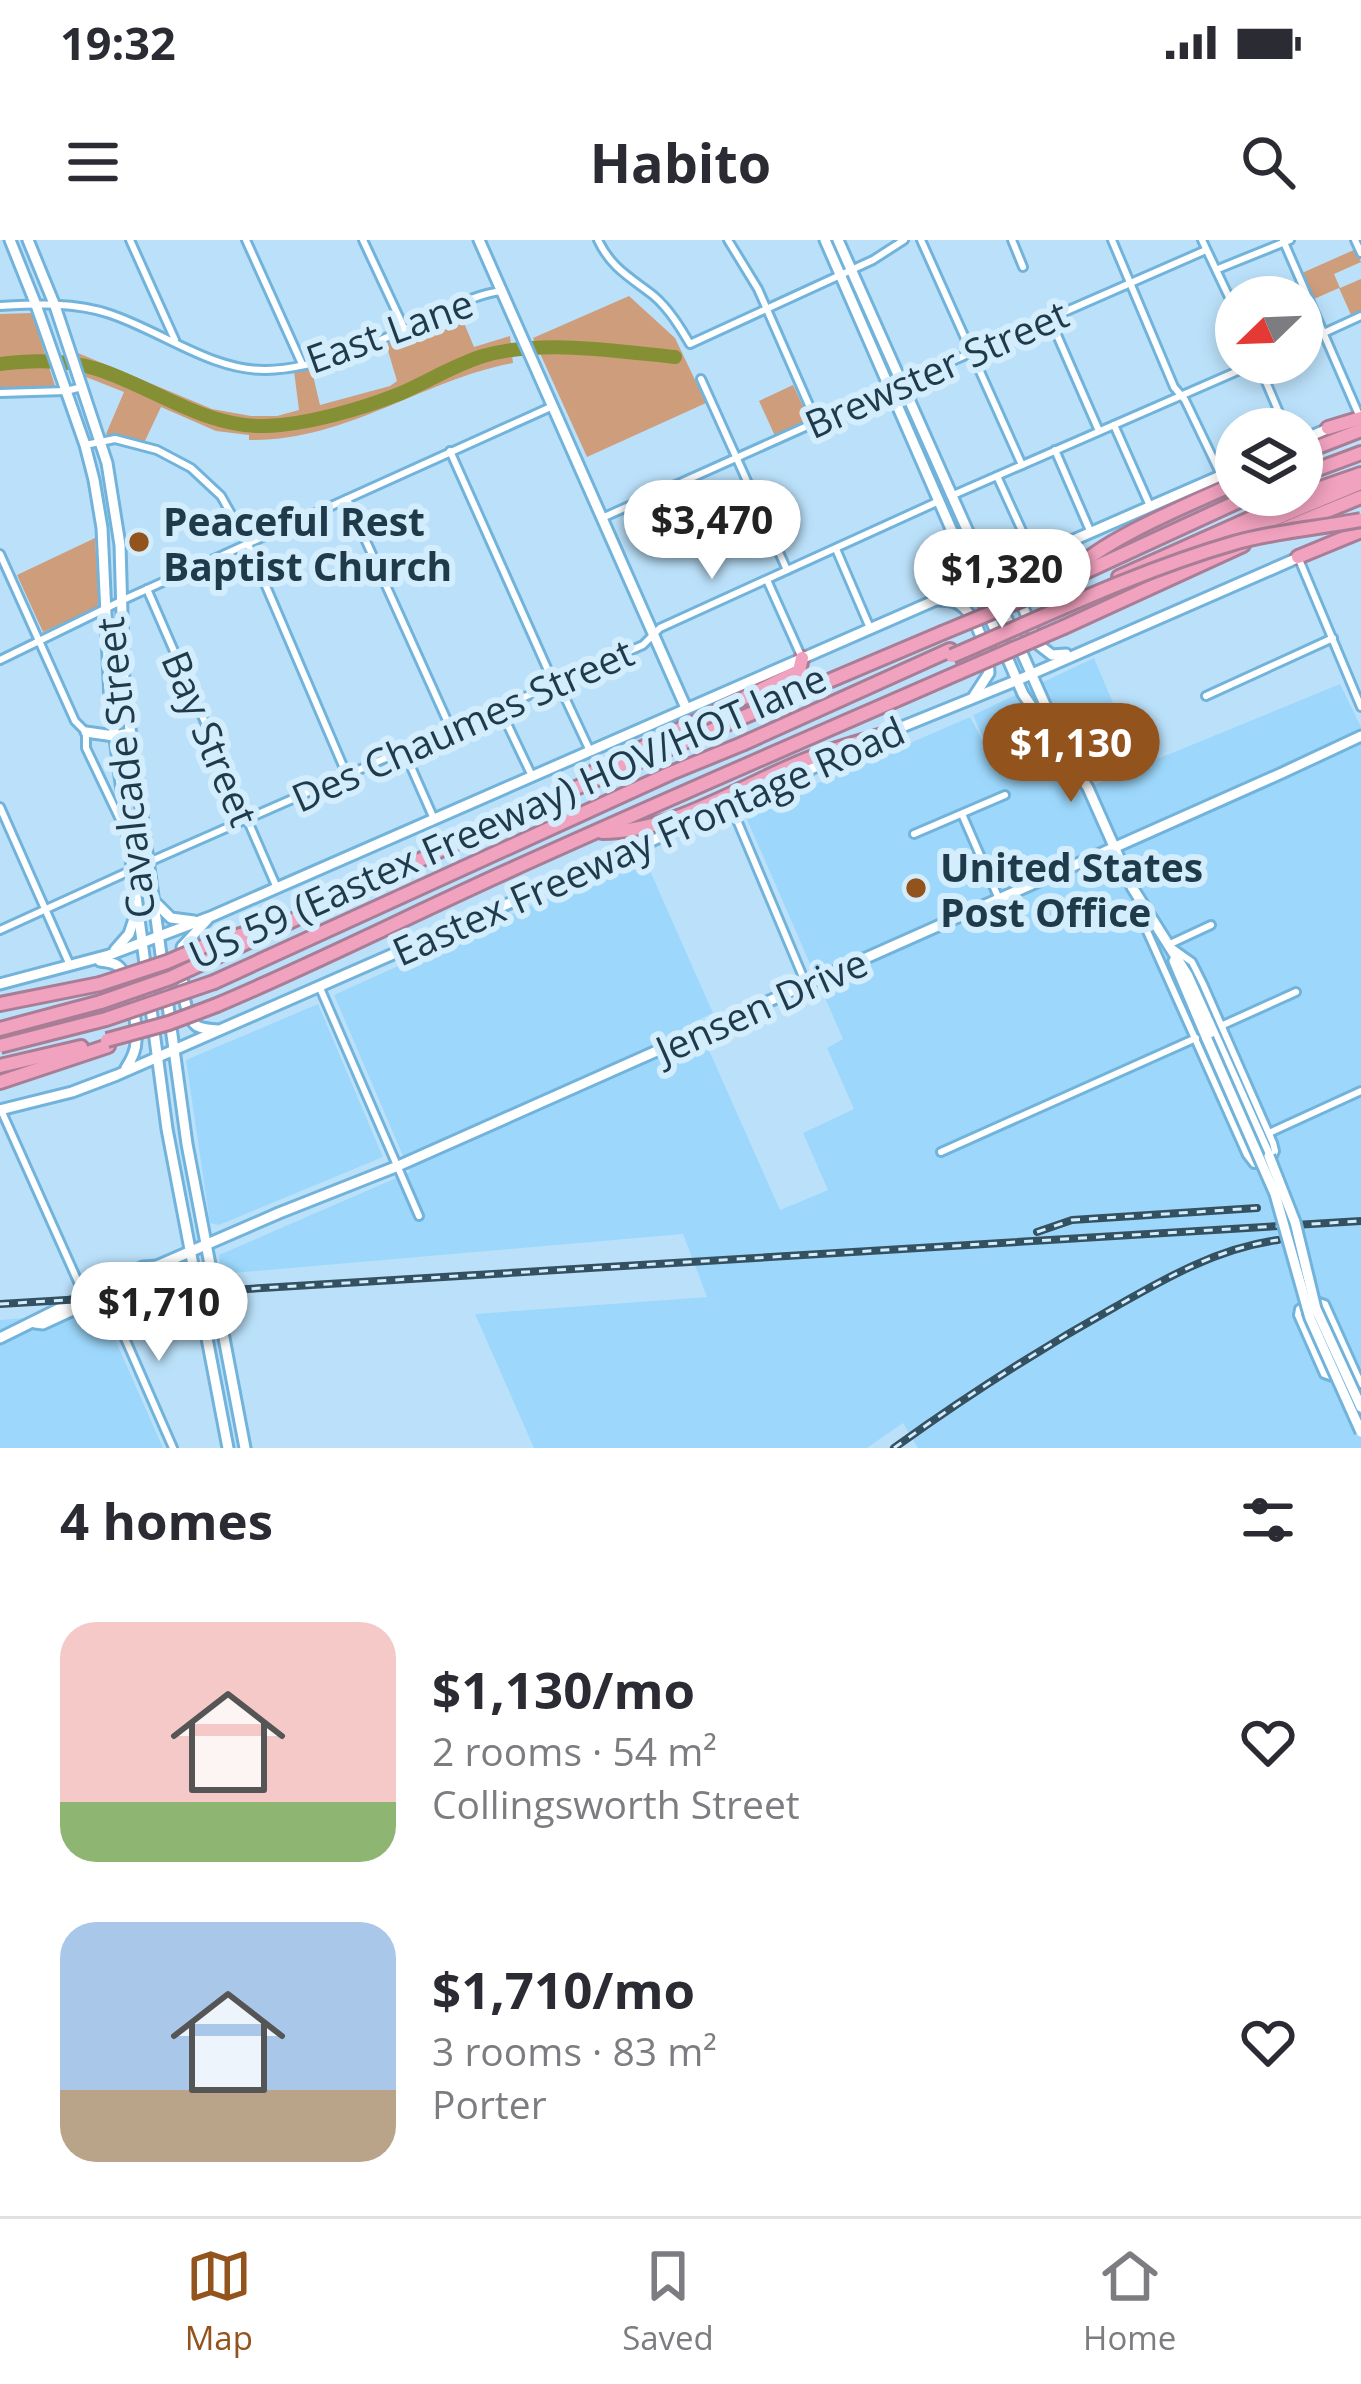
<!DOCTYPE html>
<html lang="en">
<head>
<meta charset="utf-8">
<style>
	:root { --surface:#fff; --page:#f2f2f3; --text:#2b2b33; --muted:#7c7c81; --line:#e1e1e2; --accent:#93531d }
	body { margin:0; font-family:"Open Sans",sans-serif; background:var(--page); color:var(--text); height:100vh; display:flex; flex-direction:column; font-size:45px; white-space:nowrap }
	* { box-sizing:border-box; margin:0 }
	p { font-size:39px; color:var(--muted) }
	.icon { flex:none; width:66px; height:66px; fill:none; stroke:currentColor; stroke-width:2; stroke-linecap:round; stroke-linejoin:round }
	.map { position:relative; height:1208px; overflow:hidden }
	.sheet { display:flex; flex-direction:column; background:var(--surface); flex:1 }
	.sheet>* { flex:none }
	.needle { width:78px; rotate:247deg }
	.fabs { position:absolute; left:1215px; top:36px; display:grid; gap:24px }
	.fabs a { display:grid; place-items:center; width:108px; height:108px; border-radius:50%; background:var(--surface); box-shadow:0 6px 18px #0003; font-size:60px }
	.price { position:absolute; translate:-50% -102px; padding:0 27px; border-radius:42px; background:#fff; color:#222; font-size:39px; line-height:78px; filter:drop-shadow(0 3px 6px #0008) }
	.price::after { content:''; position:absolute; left:50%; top:72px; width:36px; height:27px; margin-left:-18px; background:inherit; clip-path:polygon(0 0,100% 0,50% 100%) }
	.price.active { background:var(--accent); color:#fff }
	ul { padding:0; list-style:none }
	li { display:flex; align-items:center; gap:36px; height:300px; padding:0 60px }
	li span { display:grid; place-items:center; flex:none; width:336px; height:240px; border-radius:36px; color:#555 }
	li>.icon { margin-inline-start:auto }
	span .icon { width:144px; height:144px; fill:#fffc; stroke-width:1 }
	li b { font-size:51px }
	h2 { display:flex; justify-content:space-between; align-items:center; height:144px; padding:0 60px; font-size:51px }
	.status { display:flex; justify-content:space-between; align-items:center; height:84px; padding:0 60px; background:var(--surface); direction:ltr }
	.status svg { height:33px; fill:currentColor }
	header { display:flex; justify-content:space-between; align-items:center; height:156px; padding:0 60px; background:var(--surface); font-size:54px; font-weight:700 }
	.menu { display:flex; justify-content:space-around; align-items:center; height:168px; border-top:3px solid var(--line); background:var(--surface); font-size:33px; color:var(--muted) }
	.menu a { display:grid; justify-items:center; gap:6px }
	.menu .active { color:var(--accent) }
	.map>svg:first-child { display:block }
	.built { fill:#9dd8fc }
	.green { fill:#cd9d7c }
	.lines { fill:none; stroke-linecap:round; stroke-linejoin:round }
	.river { stroke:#849033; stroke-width:14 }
	.street-casing { stroke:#72b3db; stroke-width:12 }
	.secondary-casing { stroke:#72b3db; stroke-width:15 }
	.highway-casing { stroke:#a87e96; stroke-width:18 }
	.street { stroke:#fff; stroke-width:6 }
	.secondary { stroke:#fff; stroke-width:9 }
	.highway { stroke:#f1a2be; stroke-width:12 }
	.rail-casing { stroke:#345162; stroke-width:8 }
	.rail { stroke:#d3edfd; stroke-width:3; stroke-dasharray:9; stroke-linecap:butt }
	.secondary-bridge-casing { stroke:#72b3db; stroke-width:15; stroke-linecap:butt }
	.highway-bridge-casing { stroke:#a87e96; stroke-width:18; stroke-linecap:butt }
	.secondary-bridge { stroke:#fff; stroke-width:9 }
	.highway-bridge { stroke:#f1a2be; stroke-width:12 }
	.poi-dot { fill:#93531d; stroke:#d3edfd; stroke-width:4.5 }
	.labels { text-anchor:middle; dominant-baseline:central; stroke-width:12; stroke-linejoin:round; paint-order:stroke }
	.street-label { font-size:39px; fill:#1f3b4b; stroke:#d3edfd }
	.poi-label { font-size:39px; font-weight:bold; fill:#1f3b4b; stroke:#d3edfd; text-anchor:start }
</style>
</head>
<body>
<div class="status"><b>19:32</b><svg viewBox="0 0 49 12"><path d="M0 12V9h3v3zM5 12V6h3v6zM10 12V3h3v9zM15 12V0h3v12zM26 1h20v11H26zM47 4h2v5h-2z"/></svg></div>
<header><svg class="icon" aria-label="menu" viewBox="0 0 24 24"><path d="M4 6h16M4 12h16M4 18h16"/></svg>Habito<svg class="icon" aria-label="search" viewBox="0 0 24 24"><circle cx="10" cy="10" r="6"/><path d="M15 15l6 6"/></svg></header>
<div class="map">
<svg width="1361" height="1208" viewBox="0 0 1361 1208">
	<rect width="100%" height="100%" fill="#bbe1fa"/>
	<g class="built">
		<polygon points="1094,418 1116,470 1068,491 1058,471 1026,485 1077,552 1340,444 1361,487 1361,1208 918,1208 903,1183 867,1208 534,1208 475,1074 707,1057 683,994 222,1034 219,1015 410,932 334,755 643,615 713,773 696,781 780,970 828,950 803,893 854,869 827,808 843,799 745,575 970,477 985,505 1000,497 985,502 973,475"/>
		<polygon points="318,764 383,917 219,985 210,983 186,820"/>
		<polygon points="103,1072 163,1208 0,1208 0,1080"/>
	</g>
	<g class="green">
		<polygon points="1356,9 1361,22 1334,34 1340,48 1361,39 1361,74 1352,77 1339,48 1314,59 1302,33"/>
		<polygon points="629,56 675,98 706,163 587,217 533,98"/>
		<path d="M459 71 474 107 510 96 513 123C423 140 345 202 249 200V195L216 191 161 167 144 203 106 194 124 152 86 137 78 113 212 169 251 176H277L299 170 294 131 311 127 320 165 390 146 397 141 386 104Z"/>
		<polygon points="32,73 55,146 0,151 0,74"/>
		<polygon points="793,145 809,179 806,183 775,196 759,161"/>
		<polygon points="95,298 99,367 43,392 17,335"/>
	</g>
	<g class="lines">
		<path class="river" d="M0 124C32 120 70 120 100 130 154 148 206 188 265 186 306 185 361 169 399 154 427 142 454 125 483 116 541 99 616 111 675 117"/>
		<defs>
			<g id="street">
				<polyline points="130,0 175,100"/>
				<polyline points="246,0 302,124"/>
				<polyline points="363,0 405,90"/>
				<path d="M598 0C611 28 631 38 654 56 669 69 680 87 690 104L873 20 904 0"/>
				<polyline points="728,0 758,49 816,181"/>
				<polyline points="921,0 1022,225"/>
				<polyline points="1012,0 1023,27"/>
				<polyline points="1112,0 1174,147 1185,160 1221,235"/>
				<polyline points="1202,0 1236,72"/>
				<polyline points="1283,0 1359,175"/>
				<polyline points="1355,0 1361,13"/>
				<polyline points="1218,29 1290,0"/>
				<path d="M0 66C37 64 75 62 110 74 161 91 212 131 266 130 317 129 379 102 425 80 449 69 475 54 502 51"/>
				<polyline points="1050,79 1099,191"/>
				<polyline points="1302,103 1361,76"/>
				<polyline points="1258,123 1286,189"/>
				<polyline points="701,139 787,330"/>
				<polyline points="902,143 1206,10"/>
				<polyline points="0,153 66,151 82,147"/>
				<polyline points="1114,185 1150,266"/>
				<polyline points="85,205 115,199 157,210 191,228 221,256 248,304 346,533"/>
				<polyline points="1055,210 1091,293"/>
				<polyline points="450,211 551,437 560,447 590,511"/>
				<polyline points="997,236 1034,317"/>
				<polyline points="951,256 1256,123"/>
				<polyline points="347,259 450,487"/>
				<polyline points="602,278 890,149"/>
				<polyline points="836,309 870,388"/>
				<polyline points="0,314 75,481 86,492 86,508 126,592"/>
				<polyline points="1298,317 1361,467"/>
				<polyline points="767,340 802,418"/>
				<polyline points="147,349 277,648"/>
				<polyline points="0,420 123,360 553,166"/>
				<polyline points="1206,456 1333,398"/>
				<polyline points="500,469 532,536"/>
				<polyline points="404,511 434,579"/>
				<polyline points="731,566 806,744"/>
				<polyline points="0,567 69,723"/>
				<polyline points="962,574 999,659"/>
				<polyline points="914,594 1005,555"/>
				<polyline points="149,622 643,405 660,388 939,261"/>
				<polyline points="1140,663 1142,680 1247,915 1254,924 1260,924"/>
				<polyline points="1211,685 1168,705 1192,722 1203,744 1273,903 1275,911 1272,918"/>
				<polyline points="0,690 132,630"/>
				<polyline points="320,748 419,976"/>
				<polyline points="1223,785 1296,752"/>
				<polyline points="1,870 84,1055"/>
				<polyline points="1269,893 1361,851"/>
				<polyline points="941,912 1196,798"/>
				<polyline points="106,1055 173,1208"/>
				<polyline points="1335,1138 1324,1134 1298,1075 1299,1069 1316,1061 1325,1064 1361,1144"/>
			</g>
			<g id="secondary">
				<polyline points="10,0 36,65 85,205 94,240 102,288 110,461 167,889 228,1208"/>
				<polyline points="28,0 55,66 107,223 120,305 124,445 187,904 245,1208"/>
				<polyline points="479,0 686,468"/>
				<polyline points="825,0 1023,454 1038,476 1048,483 1088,548 1132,647 1188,736 1269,916"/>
				<polyline points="838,0 1047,469 1048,483"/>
				<polyline points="1302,200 1334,186"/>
				<polyline points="977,303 997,316 1028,317"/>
				<polyline points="1034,317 1019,341 1017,353 1039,405 1052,415 1066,414"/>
				<polyline points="943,352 957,334 954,308"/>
				<path d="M937 360C945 360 950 360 957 363 976 373 989 413 989 433L974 456"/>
				<polyline points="86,492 114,496 130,493"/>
				<polyline points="882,495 1018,440 1302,316"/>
				<polyline points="157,664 171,678 194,681"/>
				<path d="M207 680 182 707C182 726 180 774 197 786 202 789 210 789 217 790"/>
				<polyline points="115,710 129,694 136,673"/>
				<path d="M100 721C107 722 113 722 118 726 131 736 137 784 136 801 136 811 132 819 126 828"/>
				<polyline points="1174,721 1207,799"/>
				<polyline points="0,744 109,715 210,677 1236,229"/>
				<polyline points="0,870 72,852 117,835 731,566 856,508"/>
				<polyline points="35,1083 43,1084 147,1036 157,1026"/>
				<polyline points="0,1098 143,1027 157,1026 279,973 398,926 1282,533 1361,496"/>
			</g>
			<g id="highway">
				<polyline points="1328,188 1361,178"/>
				<polyline points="1302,213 1361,190"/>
				<polyline points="1302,235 1361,213"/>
				<polyline points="1278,291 1361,257"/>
				<polyline points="1231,297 1361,243"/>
				<polyline points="1298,317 1361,291"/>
				<path d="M1070 334C1103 299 1190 264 1236 243"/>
				<polyline points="1119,337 1312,251 1361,234"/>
				<polyline points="1048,349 1252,255"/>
				<polyline points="1064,387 1243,305"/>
				<polyline points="587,538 595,531 799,431 802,418"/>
				<path d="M602 592C673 592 740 546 805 520 831 510 859 502 886 494"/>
				<polyline points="209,704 262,689"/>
				<polyline points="211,719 538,564 942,393"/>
				<polyline points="214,742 671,533 742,504 950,410"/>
				<polyline points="0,764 100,744"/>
				<path d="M217 765C316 723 411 675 508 631 658 563 809 498 960 432"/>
				<polyline points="0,789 101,762"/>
				<polyline points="0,826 81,807"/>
				<polyline points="0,842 108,806"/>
			</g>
		</defs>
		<use href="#street" class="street-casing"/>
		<use href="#secondary" class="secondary-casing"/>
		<use href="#highway" class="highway-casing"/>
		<use href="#street" class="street"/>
		<use href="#secondary" class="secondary"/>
		<use href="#highway" class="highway"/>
		<defs>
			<g id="rail">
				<polyline points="1037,992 1072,980 1257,968"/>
				<polyline points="0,1064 1361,981"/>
				<path d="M894 1208C965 1157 1038 1110 1115 1067 1166 1038 1218 1008 1278 1000"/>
			</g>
		</defs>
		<use href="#rail" class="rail-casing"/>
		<use href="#rail" class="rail"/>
		<defs>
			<g id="secondary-bridge">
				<polyline points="1207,799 1275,954 1310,1078 1361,1192"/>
				<polyline points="1269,916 1295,982 1316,1069 1361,1167"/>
			</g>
			<g id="highway-bridge">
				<polyline points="942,393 1048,349"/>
				<path d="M952 416C1045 376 1137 331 1234 303 1276 291 1319 288 1361 280"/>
				<polyline points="960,432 1064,387"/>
				<polyline points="100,744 167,722 209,704"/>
				<polyline points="101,762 170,738 211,719"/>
				<polyline points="107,800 169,783 217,765"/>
				<polyline points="0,806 106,779 214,742"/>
			</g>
		</defs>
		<use href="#secondary-bridge" class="secondary-bridge-casing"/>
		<use href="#highway-bridge" class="highway-bridge-casing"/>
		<use href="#secondary-bridge" class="secondary-bridge"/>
		<use href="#highway-bridge" class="highway-bridge"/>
	</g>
	<g class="poi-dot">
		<circle cx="139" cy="302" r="12"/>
		<circle cx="916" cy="648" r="12"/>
	</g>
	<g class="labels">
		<g class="street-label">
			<text transform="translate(389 90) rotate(-20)">East Lane</text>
			<text transform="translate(936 128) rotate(-24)">Brewster Street</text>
			<text transform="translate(462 484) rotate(-24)">Des Chaumes Street</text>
			<text transform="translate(211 498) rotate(67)">Bay Street</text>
			<text transform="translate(124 528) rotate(-96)">Cavalcade Street</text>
			<text transform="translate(507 575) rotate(-24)">US 59 (Eastex Freeway) HOV/HOT lane</text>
			<text transform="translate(648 600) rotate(-24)">Eastex Freeway Frontage Road</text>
			<text transform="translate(761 765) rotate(-24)">Jensen Drive</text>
		</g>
		<g class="poi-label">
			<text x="163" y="280">Peaceful Rest<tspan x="163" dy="45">Baptist Church</tspan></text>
			<text x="940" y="626">United States<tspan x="940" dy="45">Post Office</tspan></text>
		</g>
	</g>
</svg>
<div class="fabs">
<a><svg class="needle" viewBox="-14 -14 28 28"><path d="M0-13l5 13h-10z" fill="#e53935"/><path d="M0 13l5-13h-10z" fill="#7c7c81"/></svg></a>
<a><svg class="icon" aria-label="layers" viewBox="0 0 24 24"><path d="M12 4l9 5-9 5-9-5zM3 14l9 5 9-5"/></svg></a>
</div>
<b class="price" style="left:712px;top:342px">$3,470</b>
<b class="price" style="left:1002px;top:391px">$1,320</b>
<b class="price active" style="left:1071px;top:565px">$1,130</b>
<b class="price" style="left:159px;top:1124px">$1,710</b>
</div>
<section class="sheet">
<h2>4 homes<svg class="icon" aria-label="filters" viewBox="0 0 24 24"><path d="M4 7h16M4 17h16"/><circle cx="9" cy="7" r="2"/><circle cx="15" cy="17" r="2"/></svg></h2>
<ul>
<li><span style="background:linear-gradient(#f6c9c9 75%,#8fb573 0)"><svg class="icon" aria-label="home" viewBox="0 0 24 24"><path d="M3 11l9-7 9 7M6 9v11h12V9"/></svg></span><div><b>$1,130/mo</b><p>2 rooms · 54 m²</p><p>Collingsworth Street</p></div><svg class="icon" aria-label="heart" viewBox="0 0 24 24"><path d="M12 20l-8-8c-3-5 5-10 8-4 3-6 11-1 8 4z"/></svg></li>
<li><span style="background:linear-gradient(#a9c7e8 70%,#b9a48a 0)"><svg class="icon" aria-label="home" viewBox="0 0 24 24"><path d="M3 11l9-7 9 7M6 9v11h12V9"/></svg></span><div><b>$1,710/mo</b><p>3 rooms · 83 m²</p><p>Porter</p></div><svg class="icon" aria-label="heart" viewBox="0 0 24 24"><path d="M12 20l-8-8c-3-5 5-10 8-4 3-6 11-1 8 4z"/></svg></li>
</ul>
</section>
<nav class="menu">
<a class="active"><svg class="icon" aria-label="map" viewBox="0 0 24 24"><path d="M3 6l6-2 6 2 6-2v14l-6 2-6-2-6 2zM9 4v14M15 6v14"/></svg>Map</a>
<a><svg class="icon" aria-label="saved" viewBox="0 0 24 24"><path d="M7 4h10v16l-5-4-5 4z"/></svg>Saved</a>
<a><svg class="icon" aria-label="home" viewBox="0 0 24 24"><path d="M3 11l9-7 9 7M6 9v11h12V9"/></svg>Home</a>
</nav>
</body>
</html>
